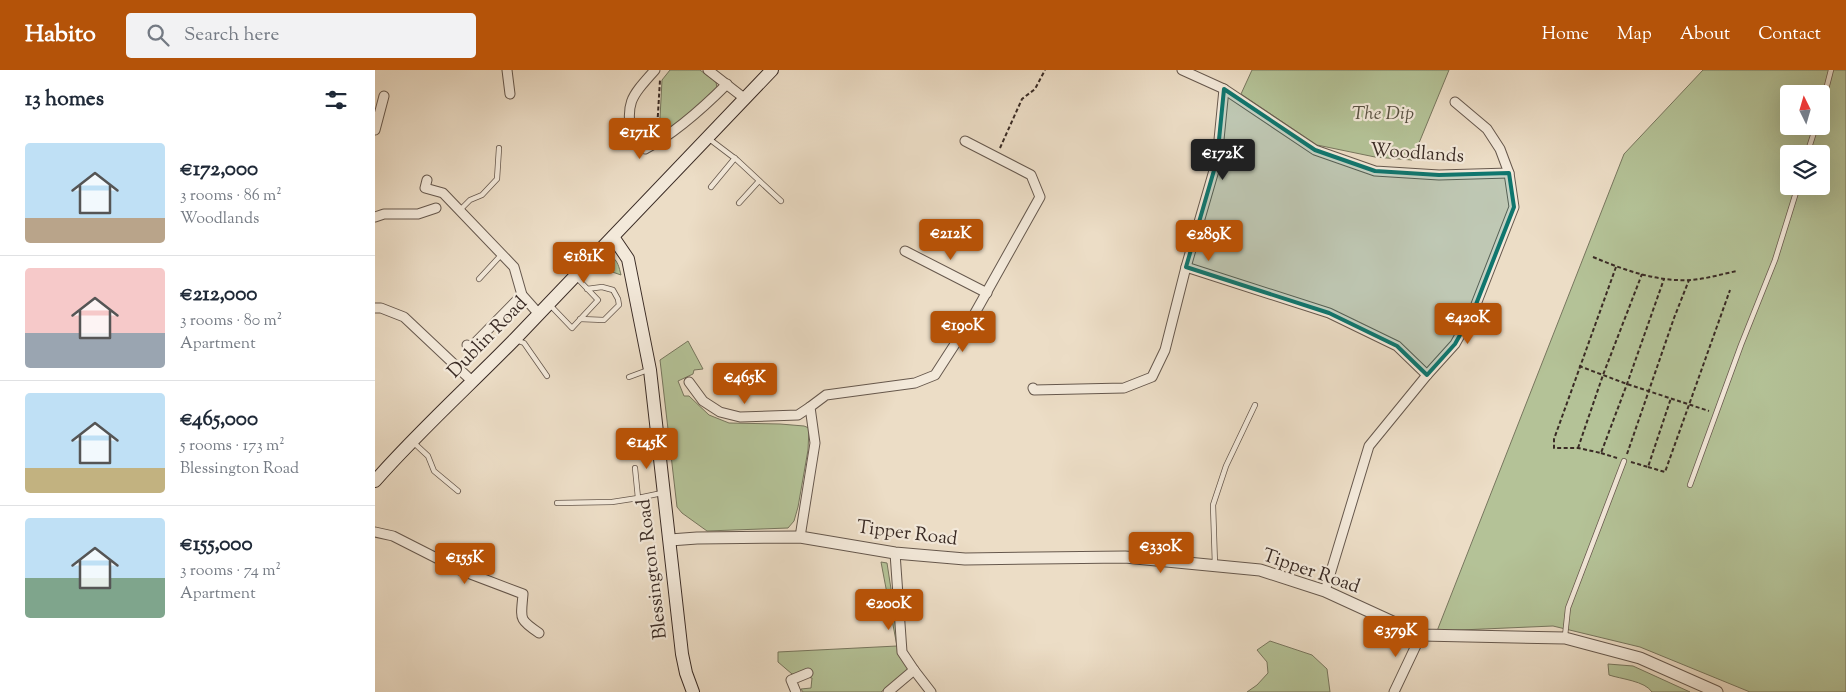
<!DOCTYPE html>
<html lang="en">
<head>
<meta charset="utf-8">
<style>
	:root { --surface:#fff; --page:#f2f2f3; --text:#1f2937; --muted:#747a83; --line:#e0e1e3; --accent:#b45309 }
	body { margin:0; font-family:"Sorts Mill Goudy",serif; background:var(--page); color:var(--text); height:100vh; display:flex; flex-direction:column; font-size:19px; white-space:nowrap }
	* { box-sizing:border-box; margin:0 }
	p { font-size:16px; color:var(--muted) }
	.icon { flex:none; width:28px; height:28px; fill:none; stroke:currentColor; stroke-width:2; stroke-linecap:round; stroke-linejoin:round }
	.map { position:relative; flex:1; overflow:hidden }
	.side { display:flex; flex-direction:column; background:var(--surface); width:375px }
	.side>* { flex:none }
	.needle { width:32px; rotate:355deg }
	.controls { position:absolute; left:1405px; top:15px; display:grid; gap:10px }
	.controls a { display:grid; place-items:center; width:50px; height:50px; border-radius:5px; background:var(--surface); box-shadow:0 5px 20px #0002; font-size:25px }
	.price { position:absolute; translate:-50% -42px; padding:0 11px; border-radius:5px; background:var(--accent); color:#fff; font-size:16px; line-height:32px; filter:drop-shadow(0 1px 2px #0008) }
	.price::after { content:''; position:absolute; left:50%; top:30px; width:15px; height:11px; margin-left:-8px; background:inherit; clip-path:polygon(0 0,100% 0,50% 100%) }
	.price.selected { background:#222; color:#fff }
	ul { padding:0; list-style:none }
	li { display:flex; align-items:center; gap:15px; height:125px; padding:0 25px }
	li+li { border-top:1px solid var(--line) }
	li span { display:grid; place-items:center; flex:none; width:140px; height:100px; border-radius:5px; color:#555 }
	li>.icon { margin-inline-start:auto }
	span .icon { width:60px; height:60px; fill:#fffc; stroke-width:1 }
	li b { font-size:21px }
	h2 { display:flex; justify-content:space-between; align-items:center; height:60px; padding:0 25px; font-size:21px }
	header { display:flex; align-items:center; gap:30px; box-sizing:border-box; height:70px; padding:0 25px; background:var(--accent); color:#fff }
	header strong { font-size:24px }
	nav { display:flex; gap:28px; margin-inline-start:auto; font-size:18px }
	.search { width:350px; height:45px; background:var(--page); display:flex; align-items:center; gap:12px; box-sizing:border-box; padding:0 18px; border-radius:5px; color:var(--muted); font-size:19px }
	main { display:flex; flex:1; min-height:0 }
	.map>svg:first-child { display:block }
	.green { fill:#b4c297; stroke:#77765e; fill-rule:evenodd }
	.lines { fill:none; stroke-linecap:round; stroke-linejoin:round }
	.service-casing { stroke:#66584d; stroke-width:6 }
	.minor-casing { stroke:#66584d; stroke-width:11 }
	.tertiary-casing { stroke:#66584d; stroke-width:13 }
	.secondary-casing { stroke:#3a2b25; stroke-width:14 }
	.path { stroke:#3a2b25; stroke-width:2; stroke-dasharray:4 2.5; stroke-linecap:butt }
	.service { stroke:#f3e9da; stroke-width:4.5 }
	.minor { stroke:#f3e9da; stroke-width:9 }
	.tertiary { stroke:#f3e9da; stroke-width:11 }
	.secondary { stroke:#f3e9da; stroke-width:12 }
	.marked { fill:#0f766e; fill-opacity:0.2; stroke:#0f766e; stroke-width:4; stroke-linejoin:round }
	.labels { text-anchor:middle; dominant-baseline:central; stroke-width:4.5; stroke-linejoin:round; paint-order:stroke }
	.park-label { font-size:19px; font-style:italic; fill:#585142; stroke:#f3e9da }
	.street-label { font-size:19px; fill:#3a2b25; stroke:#f3e9da }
</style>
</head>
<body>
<header>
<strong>Habito</strong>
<div class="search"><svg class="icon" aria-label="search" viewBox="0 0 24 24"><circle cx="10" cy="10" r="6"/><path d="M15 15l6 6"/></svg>Search here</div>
<nav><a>Home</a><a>Map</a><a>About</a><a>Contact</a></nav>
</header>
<main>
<section class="side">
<h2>13 homes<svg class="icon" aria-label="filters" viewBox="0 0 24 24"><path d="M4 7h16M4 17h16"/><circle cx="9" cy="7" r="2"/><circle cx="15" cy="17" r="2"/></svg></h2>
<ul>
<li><span style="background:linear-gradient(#bfe0f5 75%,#b9a48a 0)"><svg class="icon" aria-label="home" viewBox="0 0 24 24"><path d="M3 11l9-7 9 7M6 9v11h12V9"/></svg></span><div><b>€172,000</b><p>3 rooms · 86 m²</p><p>Woodlands</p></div></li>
<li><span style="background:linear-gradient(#f6c9c9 65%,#9aa5b1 0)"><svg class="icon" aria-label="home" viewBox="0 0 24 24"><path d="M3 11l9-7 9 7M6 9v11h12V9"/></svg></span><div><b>€212,000</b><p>3 rooms · 80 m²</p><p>Apartment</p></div></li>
<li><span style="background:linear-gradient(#bfe0f5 75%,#c2b280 0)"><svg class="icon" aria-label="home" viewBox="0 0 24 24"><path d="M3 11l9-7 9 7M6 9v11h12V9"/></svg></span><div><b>€465,000</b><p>5 rooms · 173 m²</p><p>Blessington Road</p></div></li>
<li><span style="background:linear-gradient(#bfe0f5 60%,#7fa58c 0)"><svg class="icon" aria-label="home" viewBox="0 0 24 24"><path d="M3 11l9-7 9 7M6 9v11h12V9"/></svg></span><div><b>€155,000</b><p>3 rooms · 74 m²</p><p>Apartment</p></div></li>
</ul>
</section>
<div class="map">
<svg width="1471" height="622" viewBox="0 0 1471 622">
	<rect width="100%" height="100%" fill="#ecddc6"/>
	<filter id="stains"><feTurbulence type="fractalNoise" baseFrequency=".004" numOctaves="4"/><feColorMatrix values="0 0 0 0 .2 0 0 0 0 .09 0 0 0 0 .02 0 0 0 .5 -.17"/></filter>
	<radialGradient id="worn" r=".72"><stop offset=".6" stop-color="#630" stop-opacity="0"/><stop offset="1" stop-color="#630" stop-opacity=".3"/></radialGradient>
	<g class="green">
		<polygon points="295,0 325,0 341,12 342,18 340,22 284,67 287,10"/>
		<polygon points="877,0 1074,0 1037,90 1000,87 942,75 866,24"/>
		<path d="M1328 0H1471V622H1375L1265 577 1178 556 1062 561 1249 84ZM1414 24H1446V56H1414ZM1414 84H1446V116H1414Z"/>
		<path d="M236 186C243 191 244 197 246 205L226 198 217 200 229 188Z"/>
		<polygon points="313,271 328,299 319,300 318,304 303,311 309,326 314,326 334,345 354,353 405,354 429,356 434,358 433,380 423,437 419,451 413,458 332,461 307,443 302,437 285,290"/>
		<polygon points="506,492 512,493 526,584 534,599 506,622 428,622 426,619 436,618 437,608 417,604 403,592 403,582 522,576"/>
		<polygon points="895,571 937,585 952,599 955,622 872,622 882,615 893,603 892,592 882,580"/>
		<path d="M1233 594 1258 596 1315 622H1277C1270 611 1246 609 1234 605Z"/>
	</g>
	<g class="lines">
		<defs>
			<g id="service">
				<polyline points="1446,39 1456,0"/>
				<polyline points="333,68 362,90 406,131"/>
				<polyline points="1432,84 1441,56"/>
				<polyline points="336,117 360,88"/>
				<polyline points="364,133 384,111"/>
				<polyline points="85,140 95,130 107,125 122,109 124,78"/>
				<polyline points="104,209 127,184"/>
				<polyline points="175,235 197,258 223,230 202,208"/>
				<polyline points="205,249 229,250 244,235 243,229 238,220 227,217 212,219"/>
				<polyline points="141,270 149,273 172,306"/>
				<polyline points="254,307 273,300"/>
				<polyline points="38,372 53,386 59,401 83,421"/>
				<polyline points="260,398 263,428 287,423"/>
				<polyline points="1315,415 1366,275 1400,190 1423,116"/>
				<polyline points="182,433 237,432 263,428"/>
				<polyline points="840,495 838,435 851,396 880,335"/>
				<polyline points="1190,566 1193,538 1249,391"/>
			</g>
			<g id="minor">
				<polyline points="132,0 135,24"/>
				<path d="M280 0C251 32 253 32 256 73L270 79C299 64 329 37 352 14"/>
				<polyline points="333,0 369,28"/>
				<polyline points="807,0 849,19 940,80 1000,101 1064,105 1134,103"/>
				<polyline points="0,60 9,26"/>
				<polyline points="52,110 50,118 68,123 139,197 147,225 163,243"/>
				<polyline points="0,147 9,144 43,144 61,138"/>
				<polyline points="530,181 612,223"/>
				<polyline points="811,197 842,90 849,19"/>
				<polyline points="0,238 6,238 29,247 98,312"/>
				<polyline points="92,275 95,278 147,225"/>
				<polyline points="314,312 328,331 345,342 365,347 423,345 435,337"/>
				<polyline points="658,318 659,320 749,318 777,307 790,280 811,197 954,243 1022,276 1052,305"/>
				<path d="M0 462 18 466 85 500 148 524C146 549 143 549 164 563"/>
				<polyline points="425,467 440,373 435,337 451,325 540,313 560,305 600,243 665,127 656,105 590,71"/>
				<polyline points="520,483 527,582 539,600 556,622"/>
				<polyline points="950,521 994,376 1052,305 1080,274 1098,242 1139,137 1134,103 1125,79 1112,59 1080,32"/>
				<polyline points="421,622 416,610 433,603"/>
				<polyline points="513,622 539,600"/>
				<polyline points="1019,622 1046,565"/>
			</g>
			<polyline id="tertiary" points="295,470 322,468 425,467 520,483 590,489 750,487 885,500 950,521 1046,565 1190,568 1265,588 1342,622"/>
			<g id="secondary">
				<polyline points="238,167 253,189 275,300 307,584 311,603 318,622"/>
				<path d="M0 411C44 361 93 317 140 269L397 0"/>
			</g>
		</defs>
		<use href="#service" class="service-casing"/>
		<use href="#minor" class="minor-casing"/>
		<use href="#tertiary" class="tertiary-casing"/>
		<use href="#secondary" class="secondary-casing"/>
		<g class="path">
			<polyline points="282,60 285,10"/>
			<polyline points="625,78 647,29 660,19 670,0"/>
			<path d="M1218 187C1249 200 1282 212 1316 210 1331 209 1347 204 1362 201"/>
			<polyline points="1241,197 1179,369 1179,378 1203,378 1226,383 1252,314 1289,209"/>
			<polyline points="1204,296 1252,314 1334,341"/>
			<polyline points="1203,378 1228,305 1267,204"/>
			<polyline points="1226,383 1242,388"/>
			<polyline points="1252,384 1299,248 1314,210"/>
			<polyline points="1256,392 1273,397 1296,328"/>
			<polyline points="1273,397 1290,402 1355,220"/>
		</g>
		<use href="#service" class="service"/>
		<use href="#minor" class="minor"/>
		<use href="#tertiary" class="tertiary"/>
		<use href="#secondary" class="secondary"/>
	</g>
	<path class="marked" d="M849 19 940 80 1000 101 1064 105 1134 103 1139 137 1098 242 1080 274 1052 305 1022 276 954 243 811 197 842 90Z"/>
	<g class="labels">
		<g class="park-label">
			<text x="1008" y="44">The Dip</text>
		</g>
		<g class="street-label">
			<text transform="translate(1042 84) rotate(4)">Woodlands</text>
			<text transform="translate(113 268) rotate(-46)">Dublin Road</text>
			<text transform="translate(532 464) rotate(7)">Tipper Road</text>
			<text transform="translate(278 499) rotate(-97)">Blessington Road</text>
			<text transform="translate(936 502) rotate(19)">Tipper Road</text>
		</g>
	</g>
	<rect width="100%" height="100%" filter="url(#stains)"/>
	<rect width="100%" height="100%" fill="url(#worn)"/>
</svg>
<div class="controls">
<a><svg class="needle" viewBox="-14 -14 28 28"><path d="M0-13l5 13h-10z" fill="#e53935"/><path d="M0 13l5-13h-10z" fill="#747a83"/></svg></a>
<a><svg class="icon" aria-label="layers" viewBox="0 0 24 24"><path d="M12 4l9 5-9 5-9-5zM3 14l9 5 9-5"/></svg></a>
</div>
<b class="price" style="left:265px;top:90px">€171K</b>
<b class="price selected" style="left:848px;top:111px">€172K</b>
<b class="price" style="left:576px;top:191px">€212K</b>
<b class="price" style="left:834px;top:192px">€289K</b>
<b class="price" style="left:209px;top:214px">€181K</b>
<b class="price" style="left:1093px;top:275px">€420K</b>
<b class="price" style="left:588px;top:283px">€190K</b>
<b class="price" style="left:370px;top:335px">€465K</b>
<b class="price" style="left:272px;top:400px">€145K</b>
<b class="price" style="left:786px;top:504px">€330K</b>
<b class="price" style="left:90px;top:515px">€155K</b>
<b class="price" style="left:514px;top:561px">€200K</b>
<b class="price" style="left:1021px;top:588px">€379K</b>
</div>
</main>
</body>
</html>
